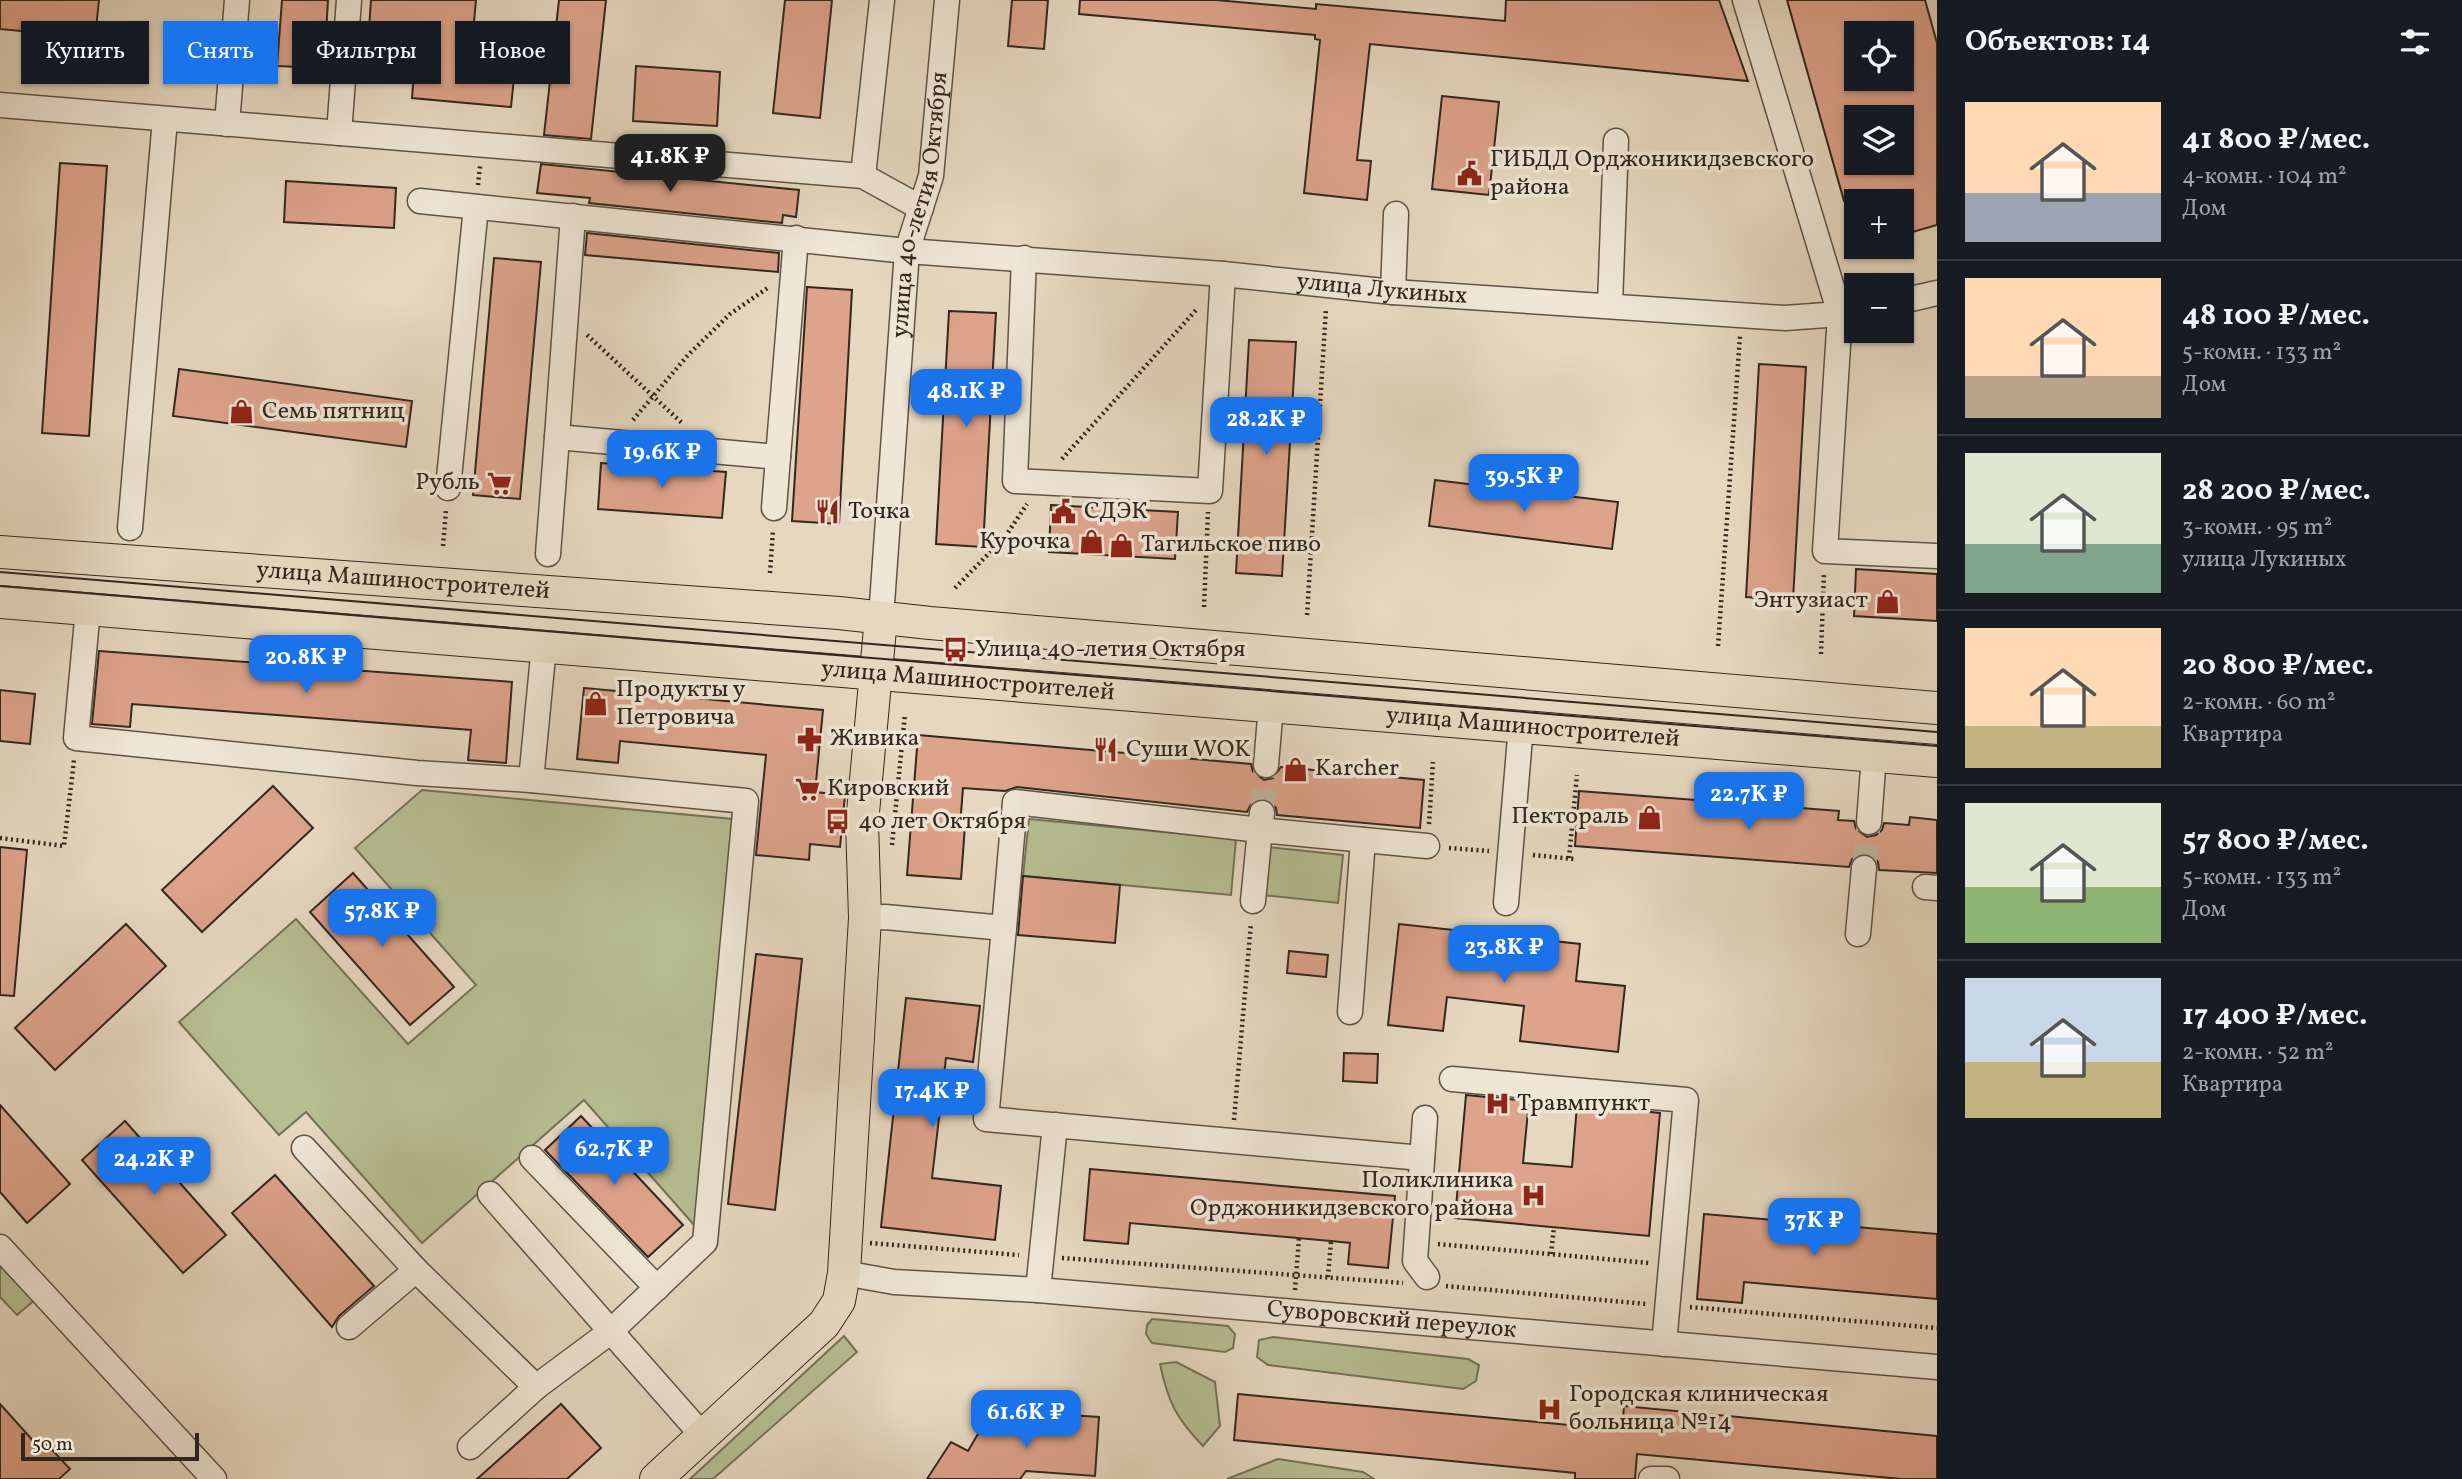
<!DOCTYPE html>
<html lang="ru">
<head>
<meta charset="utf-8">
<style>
	:root { --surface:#171b24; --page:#242831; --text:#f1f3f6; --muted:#9ea1a6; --line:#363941; --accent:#1a73e8 }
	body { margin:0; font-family:Vollkorn,serif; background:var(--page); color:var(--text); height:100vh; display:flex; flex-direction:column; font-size:26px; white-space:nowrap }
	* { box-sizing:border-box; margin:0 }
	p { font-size:23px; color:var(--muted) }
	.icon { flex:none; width:38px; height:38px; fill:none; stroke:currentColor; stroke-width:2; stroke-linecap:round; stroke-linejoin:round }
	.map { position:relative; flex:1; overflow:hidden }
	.sheet { display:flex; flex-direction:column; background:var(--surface); width:525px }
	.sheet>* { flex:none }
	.banner { position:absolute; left:21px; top:21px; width:665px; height:63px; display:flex; gap:14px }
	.fabs { position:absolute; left:1844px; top:21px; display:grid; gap:14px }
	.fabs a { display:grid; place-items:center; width:70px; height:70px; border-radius:0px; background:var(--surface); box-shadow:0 2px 5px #0004; font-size:35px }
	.scale { position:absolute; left:21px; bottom:18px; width:178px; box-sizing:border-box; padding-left:7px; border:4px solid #322720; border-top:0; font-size:19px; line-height:24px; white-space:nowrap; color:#322720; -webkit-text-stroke:5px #efe6d6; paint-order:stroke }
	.price { position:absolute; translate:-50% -60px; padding:0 16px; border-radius:14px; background:var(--accent); color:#fff; font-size:23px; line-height:46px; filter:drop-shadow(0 2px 4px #0008) }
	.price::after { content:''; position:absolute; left:50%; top:42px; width:21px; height:16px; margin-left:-10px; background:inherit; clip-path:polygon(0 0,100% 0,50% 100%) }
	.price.active { background:#222; color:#fff }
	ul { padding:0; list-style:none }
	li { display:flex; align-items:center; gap:21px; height:175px; padding:0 28px }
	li+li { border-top:2px solid var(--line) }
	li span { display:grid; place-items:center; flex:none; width:196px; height:140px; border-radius:0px; color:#555 }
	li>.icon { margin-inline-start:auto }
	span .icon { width:84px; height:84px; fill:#fffc; stroke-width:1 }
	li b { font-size:30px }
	h2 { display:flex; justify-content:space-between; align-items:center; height:84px; padding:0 28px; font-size:30px }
	.chip { padding:0 24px; border-radius:0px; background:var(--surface); box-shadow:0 2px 5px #0004; font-size:24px; line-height:63px }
	.chip.active { background:var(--accent); color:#fff }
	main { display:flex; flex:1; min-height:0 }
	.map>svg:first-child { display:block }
	.green { fill:#b6be92; stroke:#747259; stroke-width:2 }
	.building { fill:#dda38b; stroke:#322720; stroke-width:2; fill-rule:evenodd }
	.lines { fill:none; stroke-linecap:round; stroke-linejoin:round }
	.minor-tunnel { stroke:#c2b5a0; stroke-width:24; stroke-dasharray:24 12; stroke-linecap:butt }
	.minor-casing { stroke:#5f5348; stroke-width:27 }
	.major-casing { stroke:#322720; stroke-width:34 }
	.path { stroke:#322720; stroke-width:4.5; stroke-dasharray:2 3.5; stroke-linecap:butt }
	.minor { stroke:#efe6d6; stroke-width:24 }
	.major { stroke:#e6d8c0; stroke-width:32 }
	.tram { stroke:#322720; stroke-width:2 }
	.labels { text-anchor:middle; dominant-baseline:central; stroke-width:7; stroke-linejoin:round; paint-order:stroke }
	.poi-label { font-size:24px; fill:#322720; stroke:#efe6d6; text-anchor:start }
	.street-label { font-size:24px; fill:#322720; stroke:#efe6d6 }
</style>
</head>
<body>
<main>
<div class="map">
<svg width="1937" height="1479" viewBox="0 0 1937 1479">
	<rect width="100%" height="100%" fill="#e6d8c0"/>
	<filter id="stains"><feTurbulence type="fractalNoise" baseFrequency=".00286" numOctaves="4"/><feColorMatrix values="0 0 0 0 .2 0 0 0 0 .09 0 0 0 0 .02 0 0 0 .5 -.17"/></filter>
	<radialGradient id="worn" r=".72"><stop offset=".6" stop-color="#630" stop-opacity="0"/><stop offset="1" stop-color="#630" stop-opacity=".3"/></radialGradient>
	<g class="green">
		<polygon points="422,790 733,819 695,1226 584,1100 422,1243 306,1112 279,1135 179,1022 296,919 408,1044 476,985 355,848"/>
		<polygon points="1029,819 1236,839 1231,895 1023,876"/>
		<polygon points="1267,847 1343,855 1338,903 1262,895"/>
		<polygon points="0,1259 36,1299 17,1315 0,1297"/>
		<polygon points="1152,1319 1228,1326 1235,1334 1233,1348 1225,1352 1152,1343 1146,1334 1147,1325"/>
		<polygon points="844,1336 857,1352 713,1479 690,1479"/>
		<polygon points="1273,1337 1468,1359 1479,1365 1476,1381 1463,1389 1268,1365 1257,1357 1259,1340"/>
		<path d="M1176 1362 1215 1382 1220 1426 1203 1446C1176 1418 1168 1402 1160 1364Z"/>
		<polygon points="1278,1459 1363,1472 1374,1479 1227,1479"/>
	</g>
	<g class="building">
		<polygon points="0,0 99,0 95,38 0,29"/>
		<polygon points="282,0 328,0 324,68 277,66"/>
		<polygon points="371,0 476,0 472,44 517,48 511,107 412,98 416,47 368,43"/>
		<polygon points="559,0 606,0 591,139 544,135"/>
		<polygon points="785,0 832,0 820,118 773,113"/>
		<polygon points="1012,0 1048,0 1044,49 1008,46"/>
		<polygon points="1080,0 1216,0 1316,9 1316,4 1505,21 1506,0 1719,0 1748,81 1370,44 1357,160 1371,161 1367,200 1304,193 1320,40 1315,39 1315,35 1079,14"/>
		<path d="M1787 0H1925L1937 43V225L1902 235V201H1844ZM1857 33H1902V79H1857ZM1857 117H1902V163H1857Z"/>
		<polygon points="636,66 720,72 717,126 633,121"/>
		<polygon points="1442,96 1499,102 1489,195 1432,189"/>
		<polygon points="60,163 107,166 89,436 42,433"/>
		<polygon points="541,164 799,190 796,217 783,215 782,223 589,203 590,198 537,193"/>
		<polygon points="286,181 396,188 394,228 284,222"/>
		<polygon points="587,233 779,253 778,272 585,255"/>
		<polygon points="494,258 541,262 520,499 473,495"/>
		<polygon points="807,287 852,290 839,524 792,521"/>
		<polygon points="949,311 996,313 983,547 936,544"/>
		<polygon points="1249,340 1296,342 1282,576 1236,573"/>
		<polygon points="1759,364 1806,367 1793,600 1746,597"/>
		<polygon points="179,369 412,401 406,447 173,416"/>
		<polygon points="601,463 726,472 722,518 598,509"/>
		<polygon points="1435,480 1618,502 1612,549 1429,526"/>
		<polygon points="1051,505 1178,512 1175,559 1049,552"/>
		<polygon points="1856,569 1937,574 1937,621 1854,616"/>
		<polygon points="99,651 512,682 506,763 468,760 471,730 132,704 130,727 92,724"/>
		<polygon points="584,688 823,710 815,792 845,795 840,847 810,844 809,860 756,855 766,755 620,741 618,763 577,759"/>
		<polygon points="0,690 35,694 30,744 0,741"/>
		<polygon points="918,735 1251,764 1253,772 1264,780 1273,778 1281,767 1424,780 1420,828 1277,815 1276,808 1271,802 1263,798 1251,804 1247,812 1017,787 1005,791 963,788 960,826 965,826 961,879 907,875"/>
		<polygon points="273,786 313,828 202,932 162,890"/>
		<polygon points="1579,791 1839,811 1838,820 1854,821 1856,829 1867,837 1876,835 1882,830 1884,823 1909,825 1910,817 1937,820 1937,873 1879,870 1878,862 1873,856 1865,853 1852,859 1849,867 1575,846"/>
		<polygon points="0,847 27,850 14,996 0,995"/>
		<polygon points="353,873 454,987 410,1025 310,912"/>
		<polygon points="1023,876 1120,885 1115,943 1018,935"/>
		<polygon points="126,924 166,966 55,1070 15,1028"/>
		<polygon points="1399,924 1580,944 1576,981 1625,986 1618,1052 1520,1041 1524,1006 1447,997 1443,1031 1388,1025"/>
		<polygon points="1289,951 1328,955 1326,977 1287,973"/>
		<polygon points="756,954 802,959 775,1210 728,1204"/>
		<polygon points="906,998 980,1006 973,1062 946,1058 932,1178 1001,1186 995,1240 881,1227"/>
		<polygon points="1344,1053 1378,1054 1377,1083 1343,1081"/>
		<polygon points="1466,1095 1529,1101 1523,1163 1572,1167 1577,1105 1660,1113 1649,1236 1455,1218"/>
		<polygon points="0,1105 70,1184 27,1223 0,1192"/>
		<polygon points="581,1116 683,1225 648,1257 545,1150"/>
		<polygon points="125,1121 226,1235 183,1273 82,1160"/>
		<polygon points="1090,1169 1395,1196 1388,1268 1348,1264 1350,1243 1331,1241 1130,1223 1128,1244 1084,1240"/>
		<polygon points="275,1175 374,1286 339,1316 332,1327 232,1213"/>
		<polygon points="1704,1214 1937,1234 1937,1299 1744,1282 1742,1303 1697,1299"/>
		<polygon points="1238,1394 1622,1430 1624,1406 1937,1436 1937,1479 1901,1479 1637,1454 1635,1479 1575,1479 1575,1473 1234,1440"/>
		<polygon points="0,1404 37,1445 43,1440 70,1469 59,1479 0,1479"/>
		<polygon points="561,1404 601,1448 567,1479 477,1479"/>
		<polygon points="1023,1412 1099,1417 1095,1476 1026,1471 1020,1479 927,1479 951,1442 968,1451 978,1434 996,1425 1021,1430"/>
	</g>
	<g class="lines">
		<g class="minor-tunnel">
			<polyline points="1262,813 1266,765"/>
			<polyline points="1864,868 1869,822"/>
		</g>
		<defs>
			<g id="minor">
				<polyline points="1745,0 1840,314 1825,551 1937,556"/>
				<polyline points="0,105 863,176 921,208"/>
				<polyline points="227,124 237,0"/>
				<polyline points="339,133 349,0"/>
				<polyline points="863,176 882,0"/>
				<path id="s1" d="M420 201 907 251 1223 274 1393 292 1785 318 1840 314 1857 311"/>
				<polyline points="573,216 557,437 778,457 796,238"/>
				<polyline points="1024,258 1015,481 1210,491 1223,274"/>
				<polyline points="1393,292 1396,214"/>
				<polyline points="1902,301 1937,293"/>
				<polyline points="1610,305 1616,141"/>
				<polyline points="448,488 476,207"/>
				<polyline points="774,508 778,457"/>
				<polyline points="130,528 165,119"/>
				<polyline points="548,554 557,437"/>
				<polyline points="88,609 76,738 417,773 531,780 746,801 705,1242 610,1332 536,1387 470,1447"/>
				<path id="s2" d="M881 618 907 251 931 176 947 0"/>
				<polyline points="1266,765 1271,706"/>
				<polyline points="531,780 544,646"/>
				<polyline points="1869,822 1874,756"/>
				<polyline points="1925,887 1937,888"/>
				<polyline points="1253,901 1260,830 1427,846"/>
				<polyline points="1506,903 1521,726"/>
				<polyline points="865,918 885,917 1004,928 1015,802 1260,830 1262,813"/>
				<polyline points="1004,928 986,1119 1422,1158"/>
				<polyline points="1858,934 1864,868"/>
				<polyline points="1350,1012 1363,840"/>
				<polyline points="1452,1079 1686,1100 1664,1344"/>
				<polyline points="1425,1118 1415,1261 1427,1277"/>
				<polyline points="304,1148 416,1270 536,1387"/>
				<polyline points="532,1158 657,1288"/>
				<polyline points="490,1194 703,1436"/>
				<polyline points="0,1247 214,1479"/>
				<path id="s3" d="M844 1273 894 1282 1038 1290 1937 1367"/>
				<polyline points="1038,1290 1055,1125"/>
				<polyline points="349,1327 416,1270"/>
				<polyline points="1651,1479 1667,1479"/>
			</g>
			<g id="major">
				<path id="s4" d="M0 552 839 613 930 623 1937 708"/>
				<path id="s5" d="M0 602 1937 761"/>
				<polyline points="656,1479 824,1324 839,1301 844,1273 865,918 862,823 881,618"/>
			</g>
		</defs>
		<use href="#minor" class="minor-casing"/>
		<use href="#major" class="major-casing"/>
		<g class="path">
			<polyline points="478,185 480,166"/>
			<polyline points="587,335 683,424"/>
			<polyline points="633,420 688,355 730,314 769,287"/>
			<polyline points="1062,459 1197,309"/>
			<polyline points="443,546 446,510"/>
			<polyline points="770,573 773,530"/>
			<polyline points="955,588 1005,537 1027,504"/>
			<polyline points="1204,607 1208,512"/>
			<polyline points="1307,615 1326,308"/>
			<polyline points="1718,646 1740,336"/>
			<polyline points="1821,654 1824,573"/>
			<polyline points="1429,824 1433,762"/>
			<polyline points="0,838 64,846 74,760"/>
			<polyline points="892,845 905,714"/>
			<polyline points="1449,848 1489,851"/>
			<polyline points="1533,855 1574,859"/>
			<polyline points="1569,858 1577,775"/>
			<polyline points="1234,1120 1251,923"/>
			<polyline points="870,1243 1019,1255"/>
			<polyline points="1438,1244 1649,1263"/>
			<polyline points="1551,1254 1554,1227"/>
			<polyline points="1062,1258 1403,1283"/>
			<polyline points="1328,1277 1331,1241"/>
			<polyline points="1446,1286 1647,1304"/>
			<polyline points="1295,1290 1299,1238"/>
			<polyline points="1690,1307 1937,1328"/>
		</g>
		<use href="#minor" class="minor"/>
		<use href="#major" class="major"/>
		<g class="tram">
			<polyline points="0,572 1937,732"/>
			<polyline points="0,586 1937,746"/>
		</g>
	</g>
	<defs>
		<symbol id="civic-bare" viewBox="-9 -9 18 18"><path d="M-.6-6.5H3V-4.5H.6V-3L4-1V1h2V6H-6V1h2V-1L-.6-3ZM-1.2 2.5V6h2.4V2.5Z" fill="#8f2418" stroke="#efe6d6" stroke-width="2.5" paint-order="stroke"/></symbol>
		<symbol id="shop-bare" viewBox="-9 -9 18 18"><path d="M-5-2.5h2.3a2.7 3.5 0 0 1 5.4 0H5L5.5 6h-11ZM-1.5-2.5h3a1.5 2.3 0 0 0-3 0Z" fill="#8f2418" stroke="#efe6d6" stroke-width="2.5" paint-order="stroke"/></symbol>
		<symbol id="supermarket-bare" viewBox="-9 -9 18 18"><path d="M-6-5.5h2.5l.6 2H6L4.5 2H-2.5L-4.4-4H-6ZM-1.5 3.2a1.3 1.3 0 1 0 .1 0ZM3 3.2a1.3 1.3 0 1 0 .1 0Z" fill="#8f2418" stroke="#efe6d6" stroke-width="2.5" paint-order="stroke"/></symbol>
		<symbol id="restaurant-bare" viewBox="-9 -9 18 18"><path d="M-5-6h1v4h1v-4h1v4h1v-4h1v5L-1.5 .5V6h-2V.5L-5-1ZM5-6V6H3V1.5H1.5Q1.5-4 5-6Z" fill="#8f2418" stroke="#efe6d6" stroke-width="2.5" paint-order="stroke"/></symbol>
		<symbol id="bus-bare" viewBox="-9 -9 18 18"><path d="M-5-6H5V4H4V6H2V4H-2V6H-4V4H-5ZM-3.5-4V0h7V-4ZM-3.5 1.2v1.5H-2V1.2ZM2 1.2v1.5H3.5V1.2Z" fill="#8f2418" stroke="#efe6d6" stroke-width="2.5" paint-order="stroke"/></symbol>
		<symbol id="pharmacy-bare" viewBox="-9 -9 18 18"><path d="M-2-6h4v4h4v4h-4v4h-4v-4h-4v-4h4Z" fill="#8f2418" stroke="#efe6d6" stroke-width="2.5" paint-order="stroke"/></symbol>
		<symbol id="hospital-bare" viewBox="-9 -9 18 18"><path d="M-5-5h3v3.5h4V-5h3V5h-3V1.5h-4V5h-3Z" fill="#8f2418" stroke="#efe6d6" stroke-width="2.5" paint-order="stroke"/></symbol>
	</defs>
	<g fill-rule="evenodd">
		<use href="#civic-bare" x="1452" y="156" width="35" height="35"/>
		<use href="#shop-bare" x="224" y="394" width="35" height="35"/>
		<use href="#supermarket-bare" x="482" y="466" width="35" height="35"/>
		<use href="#restaurant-bare" x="810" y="494" width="35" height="35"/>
		<use href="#civic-bare" x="1046" y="494" width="35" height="35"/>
		<use href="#shop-bare" x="1074" y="524" width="35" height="35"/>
		<use href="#shop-bare" x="1104" y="528" width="35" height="35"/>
		<use href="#shop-bare" x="1870" y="584" width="35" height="35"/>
		<use href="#bus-bare" x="938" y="632" width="35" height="35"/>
		<use href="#shop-bare" x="578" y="686" width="35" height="35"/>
		<use href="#pharmacy-bare" x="792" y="722" width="35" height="35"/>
		<use href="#restaurant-bare" x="1088" y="732" width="35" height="35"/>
		<use href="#shop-bare" x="1278" y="752" width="35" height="35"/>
		<use href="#supermarket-bare" x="790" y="772" width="35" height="35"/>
		<use href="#shop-bare" x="1632" y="800" width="35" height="35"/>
		<use href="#bus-bare" x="820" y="804" width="35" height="35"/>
		<use href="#hospital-bare" x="1480" y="1086" width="35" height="35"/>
		<use href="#hospital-bare" x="1516" y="1178" width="35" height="35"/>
		<use href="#hospital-bare" x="1532" y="1392" width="35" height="35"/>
	</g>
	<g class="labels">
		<g class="poi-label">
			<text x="1490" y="160">ГИБДД Орджоникидзевского<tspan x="1490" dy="28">района</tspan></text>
			<text x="262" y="412">Семь пятниц</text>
			<text x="480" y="483" text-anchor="end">Рубль</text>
			<text x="848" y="512">Точка</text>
			<text x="1084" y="512">СДЭК</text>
			<text x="1071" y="542" text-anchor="end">Курочка</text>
			<text x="1141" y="545">Тагильское пиво</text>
			<text x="1868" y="601" text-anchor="end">Энтузиаст</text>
			<text x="975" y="650">Улица 40-летия Октября</text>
			<text x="616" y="690">Продукты у<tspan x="616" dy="28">Петровича</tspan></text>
			<text x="830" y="739">Живика</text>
			<text x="1126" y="750">Суши WOK</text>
			<text x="1315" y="769">Karcher</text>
			<text x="827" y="789">Кировский</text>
			<text x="1629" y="817" text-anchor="end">Пектораль</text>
			<text x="858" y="822">40 лет Октября</text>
			<text x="1517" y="1104">Травмпункт</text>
			<text x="1514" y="1181" text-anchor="end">Поликлиника<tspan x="1514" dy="28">Орджоникидзевского района</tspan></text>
			<text x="1569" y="1395">Городская клиническая<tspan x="1569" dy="28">больница №14</tspan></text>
		</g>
		<g class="street-label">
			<text stroke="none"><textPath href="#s2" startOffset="416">улица 40-летия Октября</textPath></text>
			<text stroke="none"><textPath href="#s1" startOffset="966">улица Лукиных</textPath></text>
			<text stroke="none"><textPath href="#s4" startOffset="404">улица Машиностроителей</textPath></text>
			<text stroke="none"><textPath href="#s5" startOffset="971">улица Машиностроителей</textPath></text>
			<text stroke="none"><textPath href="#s5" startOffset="1538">улица Машиностроителей</textPath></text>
			<text stroke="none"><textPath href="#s3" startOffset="550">Суворовский переулок</textPath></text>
		</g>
	</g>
	<rect width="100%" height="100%" filter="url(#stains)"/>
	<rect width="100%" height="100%" fill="url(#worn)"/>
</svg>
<div class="fabs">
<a><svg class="icon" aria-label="locate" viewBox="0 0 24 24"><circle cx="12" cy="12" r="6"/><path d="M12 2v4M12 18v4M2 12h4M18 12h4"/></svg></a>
<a><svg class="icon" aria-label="layers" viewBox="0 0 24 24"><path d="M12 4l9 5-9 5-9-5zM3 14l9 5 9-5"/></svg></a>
<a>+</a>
<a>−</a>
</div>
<div class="scale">50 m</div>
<b class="price active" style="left:670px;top:194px">41.8K ₽</b>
<b class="price" style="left:966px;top:429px">48.1K ₽</b>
<b class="price" style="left:1266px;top:457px">28.2K ₽</b>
<b class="price" style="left:662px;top:490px">19.6K ₽</b>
<b class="price" style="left:1524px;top:514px">39.5K ₽</b>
<b class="price" style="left:306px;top:695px">20.8K ₽</b>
<b class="price" style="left:1749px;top:832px">22.7K ₽</b>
<b class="price" style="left:382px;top:949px">57.8K ₽</b>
<b class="price" style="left:1504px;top:985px">23.8K ₽</b>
<b class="price" style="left:932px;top:1129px">17.4K ₽</b>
<b class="price" style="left:614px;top:1187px">62.7K ₽</b>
<b class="price" style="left:154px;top:1197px">24.2K ₽</b>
<b class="price" style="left:1814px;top:1258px">37K ₽</b>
<b class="price" style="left:1026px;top:1450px">61.6K ₽</b>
<div class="banner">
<a class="chip">Купить</a>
<a class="chip active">Снять</a>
<a class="chip">Фильтры</a>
<a class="chip">Новое</a>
</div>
</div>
<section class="sheet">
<h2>Объектов: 14<svg class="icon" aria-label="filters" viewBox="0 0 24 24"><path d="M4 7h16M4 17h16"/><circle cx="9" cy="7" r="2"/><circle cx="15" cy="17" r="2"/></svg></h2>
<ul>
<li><span style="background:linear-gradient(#ffd9b3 65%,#9aa5b1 0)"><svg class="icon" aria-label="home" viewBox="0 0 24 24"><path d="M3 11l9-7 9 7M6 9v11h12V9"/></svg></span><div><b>41 800 ₽/мес.</b><p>4-комн. · 104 m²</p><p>Дом</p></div></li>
<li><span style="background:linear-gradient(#ffd9b3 70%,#b9a48a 0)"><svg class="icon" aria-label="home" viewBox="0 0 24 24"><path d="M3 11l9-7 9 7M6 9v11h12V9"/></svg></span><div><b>48 100 ₽/мес.</b><p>5-комн. · 133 m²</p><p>Дом</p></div></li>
<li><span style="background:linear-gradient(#dfe7d0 65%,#7fa58c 0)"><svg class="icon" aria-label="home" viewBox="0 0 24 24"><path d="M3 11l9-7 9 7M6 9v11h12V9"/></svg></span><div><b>28 200 ₽/мес.</b><p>3-комн. · 95 m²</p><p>улица Лукиных</p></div></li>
<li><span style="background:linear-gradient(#ffd9b3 70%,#c2b280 0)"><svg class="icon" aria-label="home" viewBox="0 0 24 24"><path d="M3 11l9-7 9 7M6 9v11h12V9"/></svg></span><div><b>20 800 ₽/мес.</b><p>2-комн. · 60 m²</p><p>Квартира</p></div></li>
<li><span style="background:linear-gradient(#dfe7d0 60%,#8fb573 0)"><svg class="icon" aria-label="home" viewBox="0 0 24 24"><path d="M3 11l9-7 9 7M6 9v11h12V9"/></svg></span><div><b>57 800 ₽/мес.</b><p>5-комн. · 133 m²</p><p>Дом</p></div></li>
<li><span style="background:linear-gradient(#c9d6e8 60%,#c2b280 0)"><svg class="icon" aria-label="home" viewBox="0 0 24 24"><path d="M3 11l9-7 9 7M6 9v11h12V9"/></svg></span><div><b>17 400 ₽/мес.</b><p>2-комн. · 52 m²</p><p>Квартира</p></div></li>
</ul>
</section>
</main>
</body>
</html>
